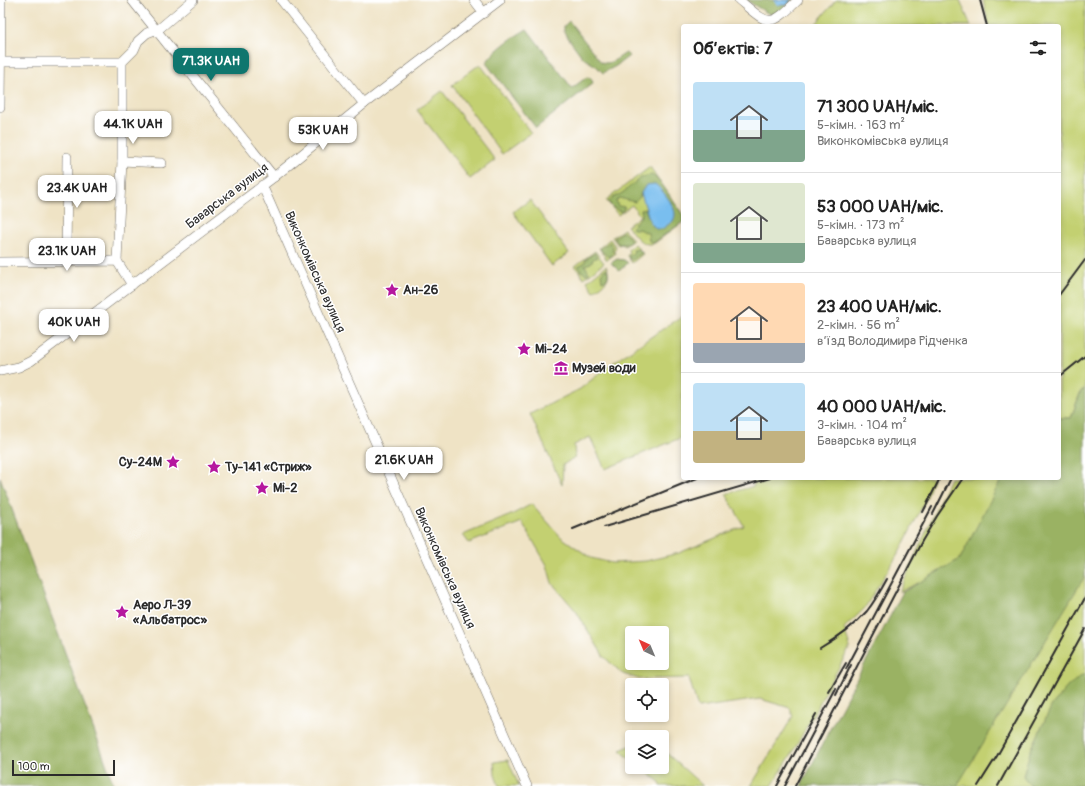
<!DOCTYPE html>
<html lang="uk">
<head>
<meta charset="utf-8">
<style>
	:root { --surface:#fff; --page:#f6f6f6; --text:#222; --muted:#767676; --line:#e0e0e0; --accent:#0f766e }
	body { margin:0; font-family:Pangolin,sans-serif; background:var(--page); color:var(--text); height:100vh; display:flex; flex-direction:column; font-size:15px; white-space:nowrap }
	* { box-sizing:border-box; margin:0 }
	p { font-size:13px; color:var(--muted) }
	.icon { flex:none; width:22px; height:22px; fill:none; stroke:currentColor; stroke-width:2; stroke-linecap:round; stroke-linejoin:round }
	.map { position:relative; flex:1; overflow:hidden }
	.details { position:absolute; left:681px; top:24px; width:380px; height:456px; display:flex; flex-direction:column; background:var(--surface); border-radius:4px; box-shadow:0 2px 6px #0003 }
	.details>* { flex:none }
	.needle { width:26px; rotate:316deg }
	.fabs { position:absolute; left:625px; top:626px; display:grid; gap:8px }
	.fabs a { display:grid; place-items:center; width:44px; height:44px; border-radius:4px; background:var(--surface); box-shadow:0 2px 6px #0003; font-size:20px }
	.scale { position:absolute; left:12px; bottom:10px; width:103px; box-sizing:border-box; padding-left:4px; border:2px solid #2b2b2b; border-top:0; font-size:11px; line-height:14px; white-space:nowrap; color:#2b2b2b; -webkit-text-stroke:3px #fff; paint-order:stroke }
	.price { position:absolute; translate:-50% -34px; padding:0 9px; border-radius:8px; background:#fff; color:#222; font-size:13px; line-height:26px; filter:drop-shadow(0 1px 2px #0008) }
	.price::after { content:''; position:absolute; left:50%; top:24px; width:12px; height:9px; margin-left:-6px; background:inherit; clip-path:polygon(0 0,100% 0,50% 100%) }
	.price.active { background:var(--accent); color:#fff }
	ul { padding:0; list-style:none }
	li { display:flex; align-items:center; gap:12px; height:100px; padding:0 12px }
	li+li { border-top:1px solid var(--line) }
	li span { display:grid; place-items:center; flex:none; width:112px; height:80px; border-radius:4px; color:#555 }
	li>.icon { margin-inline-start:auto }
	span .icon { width:48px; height:48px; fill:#fffc; stroke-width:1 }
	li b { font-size:17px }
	h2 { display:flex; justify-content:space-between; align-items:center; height:48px; padding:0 12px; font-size:17px }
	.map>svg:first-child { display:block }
	.green { fill:#c3d071; stroke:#777e4e; fill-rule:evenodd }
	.forest { fill:#9ab263; stroke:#626e47 }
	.water { fill:#79beef; stroke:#52748d }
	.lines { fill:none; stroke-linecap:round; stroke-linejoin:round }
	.minor-casing { stroke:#706b61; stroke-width:10 }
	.minor { stroke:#fff; stroke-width:9 }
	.rail { stroke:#2b2b2b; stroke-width:2 }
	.labels { text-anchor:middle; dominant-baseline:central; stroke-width:3; stroke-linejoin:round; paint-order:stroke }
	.street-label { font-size:13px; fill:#2b2b2b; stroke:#fff }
	.poi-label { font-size:13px; font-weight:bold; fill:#2b2b2b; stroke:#fff; text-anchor:start }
</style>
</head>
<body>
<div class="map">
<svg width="1085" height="786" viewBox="0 0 1085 786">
	<rect width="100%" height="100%" fill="#fff"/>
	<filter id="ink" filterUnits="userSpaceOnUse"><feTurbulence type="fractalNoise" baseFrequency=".025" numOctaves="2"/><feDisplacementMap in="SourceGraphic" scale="8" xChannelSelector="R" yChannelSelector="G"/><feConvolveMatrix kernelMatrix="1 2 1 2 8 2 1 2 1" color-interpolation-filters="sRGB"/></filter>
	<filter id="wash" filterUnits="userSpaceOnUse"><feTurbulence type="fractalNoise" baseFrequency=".012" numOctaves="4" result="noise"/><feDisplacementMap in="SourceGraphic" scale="16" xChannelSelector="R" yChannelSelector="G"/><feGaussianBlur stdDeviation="0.9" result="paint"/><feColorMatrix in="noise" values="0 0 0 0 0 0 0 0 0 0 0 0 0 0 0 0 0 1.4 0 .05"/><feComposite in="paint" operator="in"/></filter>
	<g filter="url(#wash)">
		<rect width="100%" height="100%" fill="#efe3c5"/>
		<g class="green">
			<polygon points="836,0 960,0 971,26 814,26"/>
			<polygon points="983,0 1085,0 1085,389 1081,391 1071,418 1059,418 1059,26 989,26"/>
			<polygon points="480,64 531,133 502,154 452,85"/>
			<polygon points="442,91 495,160 470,179 417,110"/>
			<path d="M650 167 683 215V222L655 243C642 248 635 235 627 226L640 216 632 205 618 215 606 200Z"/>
			<polygon points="530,200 569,253 552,266 513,212"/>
			<polygon points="624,229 633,240 625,246 622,244 618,245 612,237"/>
			<polygon points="610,239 616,247 614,251 615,254 607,260 599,248"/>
			<polygon points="635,244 643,254 632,263 627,256 629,253 628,249"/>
			<polygon points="595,251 604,263 584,278 575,266"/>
			<path d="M606 266C613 279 604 284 594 291L587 281Z"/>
			<polygon points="683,315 683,437 605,469 590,437 574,445 575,457 563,465 562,485 530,414 580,389 610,365"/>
			<path d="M752 478H933L927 497 900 551 864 609 844 628 850 647 793 752 772 786H751L793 716 790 708 760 699 698 708 689 678 639 679 623 674 604 657 576 611 552 583 547 565 522 522 469 543 463 535 511 515 532 504 561 537 591 558 612 563 646 561 679 553 744 526 726 494 754 486ZM632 633H662V663H632Z"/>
			<polygon points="950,478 1005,478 960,559 931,577 899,592"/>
			<polygon points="1085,568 1085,786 956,786"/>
			<polygon points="632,745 632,761 620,750"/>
			<polygon points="662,749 703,786 661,786 660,782 639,767 662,767"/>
			<polygon points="508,760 519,786 499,786 495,775 494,762"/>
			<polygon points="894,782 927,786 883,786"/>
		</g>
		<g class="forest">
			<polygon points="746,0 793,0 776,17 764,11"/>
			<path d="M569 21 601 62C610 66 619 57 626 53L629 56 616 66 603 73 596 66 583 58 564 32V26Z"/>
			<path d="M527 29 572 88 587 77 591 78 593 83 536 128 486 63C496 48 512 38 527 29Z"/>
			<path d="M652 175 659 180 683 215V222L653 243 649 241 648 233 638 229H634L631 228 642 215 641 210 645 209C649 216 650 222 656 229L641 193 640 197 635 202 619 198 616 201 618 206 625 207 621 212 612 207 608 201C613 197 618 196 622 193 634 185 637 176 652 175Z"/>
			<polygon points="622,232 626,234 631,240 626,244 619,244 614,238"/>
			<polygon points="610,242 613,247 612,255 608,257 600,249"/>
			<polygon points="639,249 642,253 632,260 629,258 629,255 634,253 633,250"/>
			<polygon points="595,253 597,258 594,258 591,263 585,265 589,273 586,274 581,271 578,266 584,263 586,259"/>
			<polygon points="617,259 624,260 628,263 619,271 611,263"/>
			<path d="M605 269 607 270C609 274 608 276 606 280L602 281 601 274Z"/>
			<polygon points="1085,389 1085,576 957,786 927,786 894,782 882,786 801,786 830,729 903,592 960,559 1002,478 1059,478 1059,418 1071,418 1081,391"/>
			<polygon points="0,477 102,752 114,786 0,786"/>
			<polygon points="1085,673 1085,786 1031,786 1023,776 1030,752 1052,705 1068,686"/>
		</g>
		<g class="water">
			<polygon points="773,0 791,0 787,5 778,5"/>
			<path d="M655 184C662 189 675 206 675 214 675 217 674 219 673 221L662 229H656L650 222 641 193 646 185Z"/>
		</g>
	</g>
	<g filter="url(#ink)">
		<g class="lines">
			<defs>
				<g id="minor">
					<polyline points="132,0 274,177"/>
					<polyline points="281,0 364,104"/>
					<polyline points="474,0 484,13"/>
					<path d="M739 0C769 25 769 29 798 0"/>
					<polyline points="0,62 122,62"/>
					<polyline points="0,107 1,0"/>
					<polyline points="122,161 162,163"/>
					<polyline points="262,185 527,786"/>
					<polyline points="66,261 67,157"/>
					<polyline points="117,261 122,161 122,62 134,50 138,41 147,33 160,28 193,0"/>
					<polyline points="0,262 117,261 132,285"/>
					<polyline points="0,371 19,367 31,361 274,177 364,104 500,0"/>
				</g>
			</defs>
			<use href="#minor" class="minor-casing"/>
			<use href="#minor" class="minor"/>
			<g class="rail">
				<polyline points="980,0 987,26"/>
				<polyline points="1059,295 1085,260"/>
				<polyline points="1059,377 1085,356"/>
				<polyline points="923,512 940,478"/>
				<polyline points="933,514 951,478"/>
				<polyline points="604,527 770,478"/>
				<polyline points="573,529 697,478"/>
				<path d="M820 648C837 638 854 626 867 611 875 601 881 590 887 579"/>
				<polyline points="846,669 932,507"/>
				<polyline points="829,692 846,663"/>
				<polyline points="836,695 851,665"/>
				<polyline points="777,786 816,714"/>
				<polyline points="785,786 836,689"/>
				<polyline points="795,786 922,541 937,516 963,478"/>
				<polyline points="978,786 997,756 1085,598"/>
				<polyline points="998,786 1085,629"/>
			</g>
		</g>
	</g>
	<defs>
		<symbol id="sight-bare" viewBox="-9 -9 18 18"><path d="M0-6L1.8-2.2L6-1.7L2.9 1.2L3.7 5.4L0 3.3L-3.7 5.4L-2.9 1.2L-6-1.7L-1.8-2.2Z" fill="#b5179e" stroke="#fff" stroke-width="2.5" paint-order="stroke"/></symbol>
		<symbol id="museum-bare" viewBox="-9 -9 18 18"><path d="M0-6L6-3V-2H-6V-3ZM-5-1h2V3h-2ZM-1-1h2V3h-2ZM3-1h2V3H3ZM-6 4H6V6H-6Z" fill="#b5179e" stroke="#fff" stroke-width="2.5" paint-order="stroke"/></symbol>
	</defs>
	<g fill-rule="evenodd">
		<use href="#sight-bare" x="382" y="280" width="20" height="20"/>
		<use href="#sight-bare" x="514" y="339" width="20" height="20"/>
		<use href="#museum-bare" x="551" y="358" width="20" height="20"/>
		<use href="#sight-bare" x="163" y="452" width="20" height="20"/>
		<use href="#sight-bare" x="204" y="457" width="20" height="20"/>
		<use href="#sight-bare" x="252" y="478" width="20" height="20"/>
		<use href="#sight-bare" x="112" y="602" width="20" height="20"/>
	</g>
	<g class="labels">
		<g class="street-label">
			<text transform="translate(227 196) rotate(-37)">Баварська вулиця</text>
			<text transform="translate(315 272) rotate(66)">Виконкомівська вулиця</text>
			<text transform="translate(445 568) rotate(66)">Виконкомівська вулиця</text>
		</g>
		<g class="poi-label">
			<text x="403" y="290">Ан-26</text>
			<text x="535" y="349">Мі-24</text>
			<text x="572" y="368">Музей води</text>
			<text x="162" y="462" text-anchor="end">Су-24М</text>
			<text x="225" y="467">Ту-141 «Стриж»</text>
			<text x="273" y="488">Мі-2</text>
			<text x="133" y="605">Аеро Л-39<tspan x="133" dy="15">«Альбатрос»</tspan></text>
		</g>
	</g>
</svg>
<div class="fabs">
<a><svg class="needle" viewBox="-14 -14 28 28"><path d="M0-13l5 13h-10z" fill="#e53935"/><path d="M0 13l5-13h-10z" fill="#767676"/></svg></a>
<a><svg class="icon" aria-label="locate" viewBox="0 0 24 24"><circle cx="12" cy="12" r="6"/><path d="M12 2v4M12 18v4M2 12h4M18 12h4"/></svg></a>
<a><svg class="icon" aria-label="layers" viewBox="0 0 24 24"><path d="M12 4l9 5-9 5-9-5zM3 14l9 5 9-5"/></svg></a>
</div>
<div class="scale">100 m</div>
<b class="price active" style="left:211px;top:82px">71.3K UAH</b>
<b class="price" style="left:133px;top:145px">44.1K UAH</b>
<b class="price" style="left:323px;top:151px">53K UAH</b>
<b class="price" style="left:77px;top:209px">23.4K UAH</b>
<b class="price" style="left:67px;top:272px">23.1K UAH</b>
<b class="price" style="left:74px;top:343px">40K UAH</b>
<b class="price" style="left:404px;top:481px">21.6K UAH</b>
<section class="details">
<h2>Об’єктів: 7<svg class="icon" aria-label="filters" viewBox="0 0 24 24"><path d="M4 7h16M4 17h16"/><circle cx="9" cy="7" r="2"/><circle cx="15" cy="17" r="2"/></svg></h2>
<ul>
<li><span style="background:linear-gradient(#bfe0f5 60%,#7fa58c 0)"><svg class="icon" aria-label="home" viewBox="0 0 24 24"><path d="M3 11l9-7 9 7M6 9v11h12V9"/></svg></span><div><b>71 300 UAH/міс.</b><p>5-кімн. · 163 m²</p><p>Виконкомівська вулиця</p></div></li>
<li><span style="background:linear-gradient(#dfe7d0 75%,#7fa58c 0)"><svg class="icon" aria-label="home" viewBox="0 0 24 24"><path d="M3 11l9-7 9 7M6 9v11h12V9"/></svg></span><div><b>53 000 UAH/міс.</b><p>5-кімн. · 173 m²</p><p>Баварська вулиця</p></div></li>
<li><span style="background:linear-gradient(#ffd9b3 75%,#9aa5b1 0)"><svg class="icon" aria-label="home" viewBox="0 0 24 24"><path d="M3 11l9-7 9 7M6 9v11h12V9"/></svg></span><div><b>23 400 UAH/міс.</b><p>2-кімн. · 56 m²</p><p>в’їзд Володимира Рідченка</p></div></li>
<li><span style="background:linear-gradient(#bfe0f5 60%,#c2b280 0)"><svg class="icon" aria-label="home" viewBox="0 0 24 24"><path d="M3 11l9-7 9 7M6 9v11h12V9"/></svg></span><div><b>40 000 UAH/міс.</b><p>3-кімн. · 104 m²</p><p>Баварська вулиця</p></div></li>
</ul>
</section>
</div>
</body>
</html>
